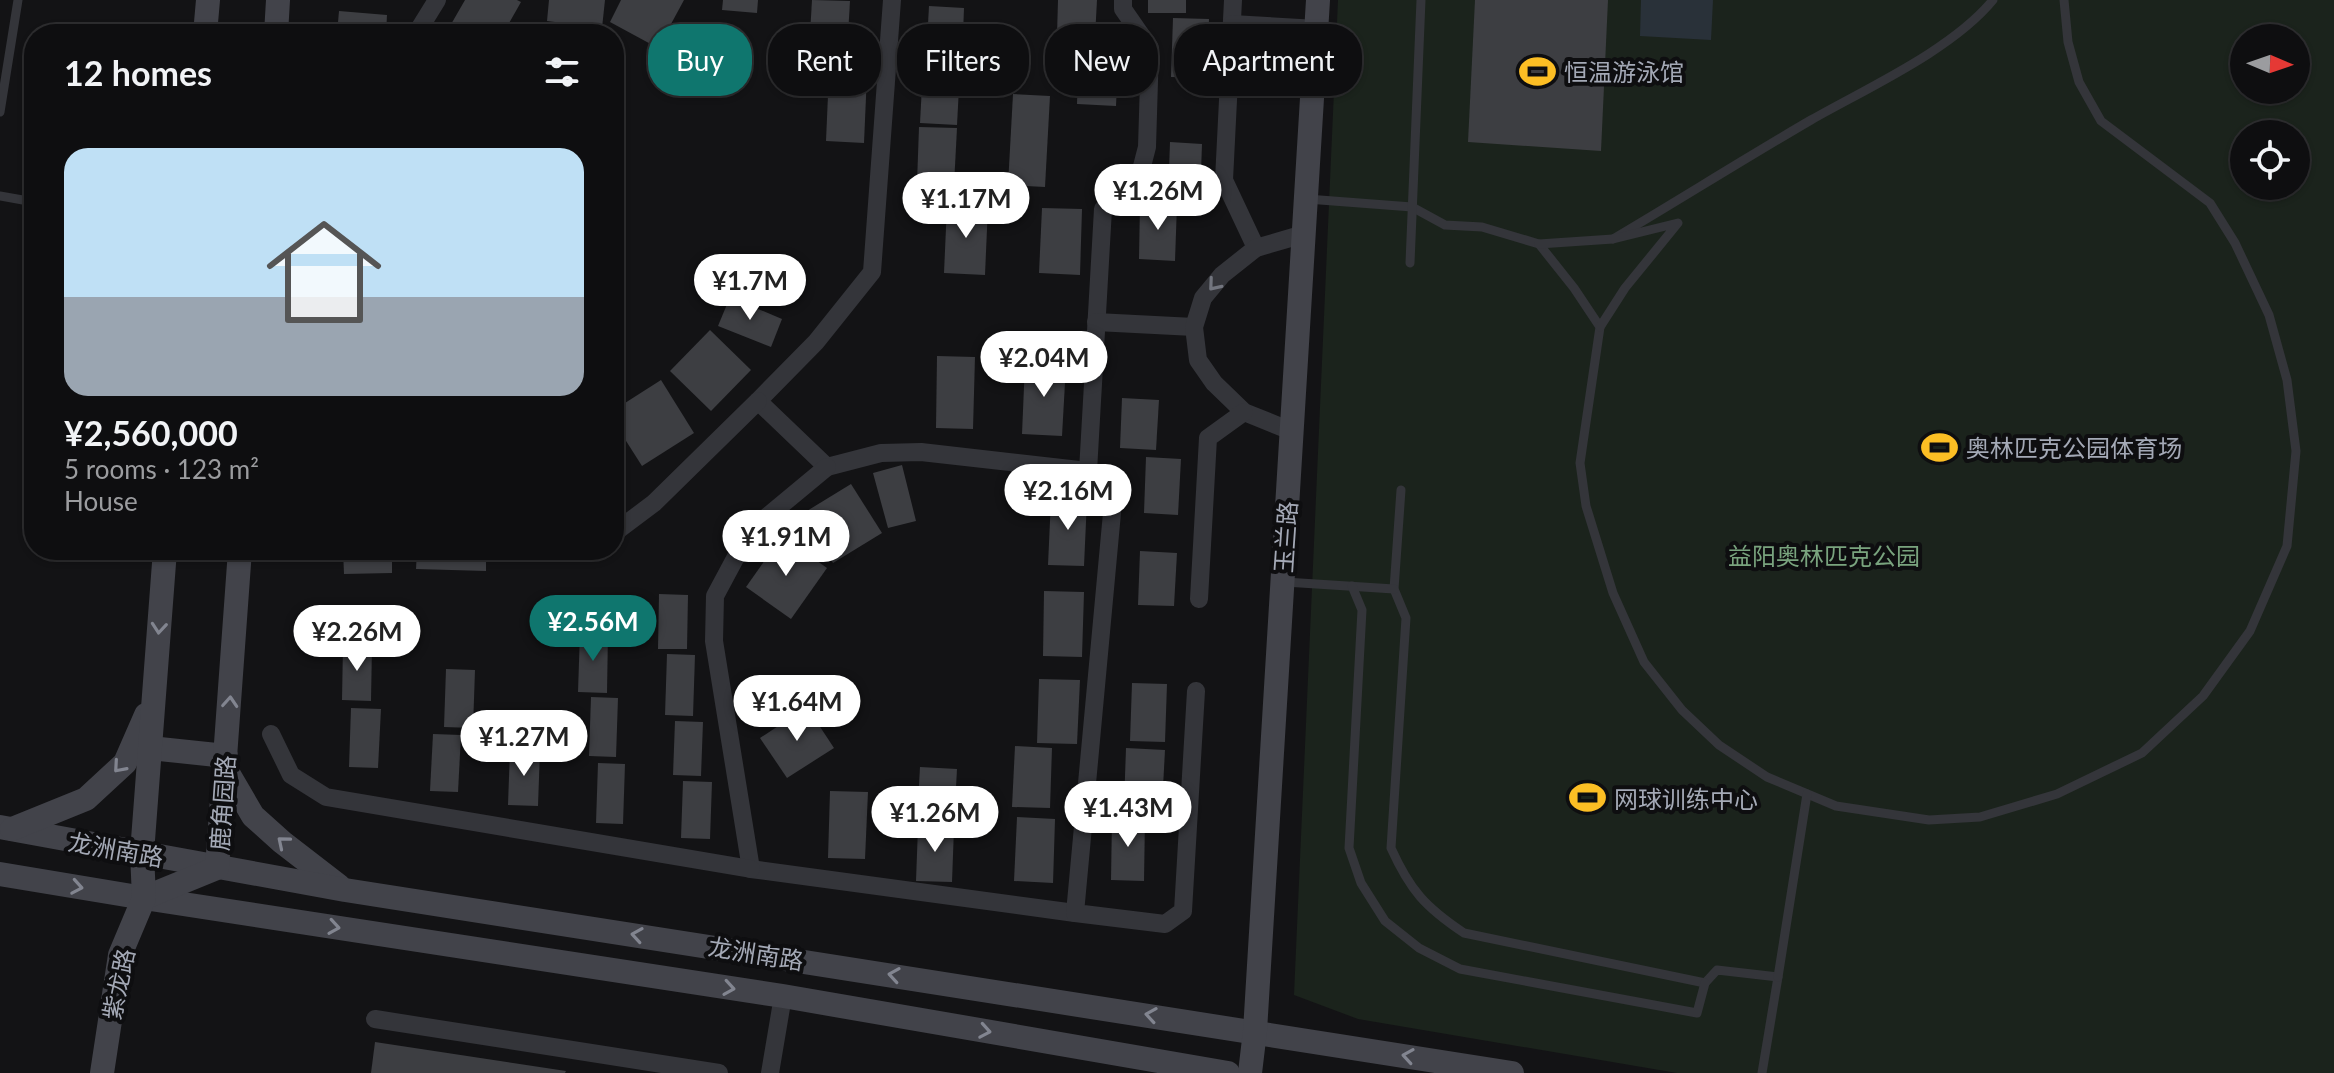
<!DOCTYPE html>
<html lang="en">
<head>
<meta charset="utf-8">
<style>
	:root { --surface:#0e0e10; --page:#171719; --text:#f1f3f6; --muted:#9b9c9f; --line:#2e2e30; --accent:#0f766e }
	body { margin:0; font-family:Lato,"Noto Sans SC",sans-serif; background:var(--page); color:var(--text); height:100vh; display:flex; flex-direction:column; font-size:30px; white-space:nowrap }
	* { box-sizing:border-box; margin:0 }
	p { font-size:26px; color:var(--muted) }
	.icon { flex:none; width:44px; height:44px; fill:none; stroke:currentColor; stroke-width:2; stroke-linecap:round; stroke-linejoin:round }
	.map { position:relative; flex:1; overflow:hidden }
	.side { position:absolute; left:24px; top:24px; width:600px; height:536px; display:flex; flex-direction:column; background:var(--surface); border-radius:32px; box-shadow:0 2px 6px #0004,0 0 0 2px var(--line) }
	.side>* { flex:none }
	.top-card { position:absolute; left:648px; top:24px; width:760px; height:72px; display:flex; gap:16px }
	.needle { width:52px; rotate:92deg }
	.fabs { position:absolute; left:2230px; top:24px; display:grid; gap:16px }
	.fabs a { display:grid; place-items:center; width:80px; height:80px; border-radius:50%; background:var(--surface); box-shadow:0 2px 6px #0004,0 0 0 2px var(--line); font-size:40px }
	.price { position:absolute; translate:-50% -68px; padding:0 18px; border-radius:28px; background:#fff; color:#222; font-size:26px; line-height:52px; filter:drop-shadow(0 2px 4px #0008) }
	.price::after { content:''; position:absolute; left:50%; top:48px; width:24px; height:18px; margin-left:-12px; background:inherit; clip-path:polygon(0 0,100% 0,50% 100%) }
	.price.on { background:var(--accent); color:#fff }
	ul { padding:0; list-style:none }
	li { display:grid; align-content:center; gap:16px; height:424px; padding:0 40px }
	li+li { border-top:2px solid var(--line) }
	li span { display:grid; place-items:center; height:248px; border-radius:24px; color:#555 }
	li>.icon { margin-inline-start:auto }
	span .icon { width:144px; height:144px; fill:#fffc; stroke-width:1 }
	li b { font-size:34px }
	h2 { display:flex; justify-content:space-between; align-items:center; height:96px; padding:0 40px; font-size:34px }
	.tag { padding:0 28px; border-radius:32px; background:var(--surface); box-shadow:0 2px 6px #0004,0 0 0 2px var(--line); font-size:28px; line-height:72px }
	.tag.on { background:var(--accent); color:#fff }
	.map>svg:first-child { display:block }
	.green { fill:#1b231c; fill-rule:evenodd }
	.water { fill:#293139 }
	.building { fill:#3d3e42 }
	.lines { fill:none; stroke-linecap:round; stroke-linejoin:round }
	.lane { stroke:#34353a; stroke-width:9 }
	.street { stroke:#34353a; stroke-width:18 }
	.secondary { stroke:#42434a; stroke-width:24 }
	.oneway { stroke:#72757e }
	.oneway2 { stroke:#828590 }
	.labels { text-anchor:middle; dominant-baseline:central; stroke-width:8; stroke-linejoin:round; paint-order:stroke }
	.poi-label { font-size:24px; fill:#a4a9b6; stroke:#0e0e10; text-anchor:start }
	.street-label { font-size:24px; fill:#a4a9b6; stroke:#0e0e10 }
	.park-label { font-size:24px; fill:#79a37e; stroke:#0e0e10 }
</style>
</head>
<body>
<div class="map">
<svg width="2334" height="1073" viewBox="0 0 2334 1073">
	<rect width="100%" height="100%" fill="#131315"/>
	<path class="green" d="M1338 0H2334V1073H1677L1358 1019 1294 995ZM2244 38H2296V90H2244ZM2244 134H2296V186H2244Z"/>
	<polygon class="water" points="1641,0 1713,0 1711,40 1640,36"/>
	<g class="building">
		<polygon points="465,0 517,0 521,2 503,34 449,34 446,33"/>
		<polygon points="549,0 605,0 602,28 547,21"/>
		<polygon points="621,0 684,0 658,48 610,22"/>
		<polygon points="723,0 758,0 757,13 722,10"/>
		<polygon points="812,0 850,1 846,70 808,68"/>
		<polygon points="1058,0 1097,0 1095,37 1057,35"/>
		<rect x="1148" y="0" width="38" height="13"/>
		<polygon points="1475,0 1608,0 1601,151 1468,142"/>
		<polygon points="929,6 964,8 962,62 926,60"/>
		<polygon points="339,11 387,15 386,34 337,34"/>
		<polygon points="1173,18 1209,19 1207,78 1171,77"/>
		<polygon points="1079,39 1119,40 1116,106 1077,104"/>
		<polygon points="923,67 960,69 957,125 920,123"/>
		<polygon points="829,72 867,74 864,143 826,141"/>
		<polygon points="1013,94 1050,96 1045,187 1008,185"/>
		<polygon points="919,127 957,128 954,185 917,183"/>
		<polygon points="1170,142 1202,144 1200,200 1168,199"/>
		<polygon points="1140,203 1177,204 1175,261 1139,259"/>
		<polygon points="947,205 988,206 985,275 944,273"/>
		<polygon points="1042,208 1082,209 1080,275 1039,273"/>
		<polygon points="730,297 782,319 771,347 718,326"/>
		<polygon points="710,330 751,370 711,411 670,371"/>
		<polygon points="937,356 975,357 973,429 936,428"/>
		<polygon points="1025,363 1066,365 1062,436 1022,434"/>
		<polygon points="661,380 694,433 642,466 614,422 614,410"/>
		<polygon points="1122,398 1159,400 1156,450 1120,448"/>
		<polygon points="1146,457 1181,459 1178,515 1144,513"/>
		<polygon points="902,465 916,521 888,528 873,473"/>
		<polygon points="851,484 882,533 833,563 802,514"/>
		<polygon points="1051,499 1087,500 1084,566 1048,565"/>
		<polygon points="782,536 827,568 791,619 746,587"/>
		<polygon points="343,550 392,550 392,573 344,574"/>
		<polygon points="417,550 486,550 486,571 416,569"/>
		<polygon points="1140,551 1177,553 1174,606 1138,605"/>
		<polygon points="1044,591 1084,592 1082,657 1043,656"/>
		<polygon points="659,594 688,595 687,649 658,649"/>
		<polygon points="580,632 608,633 607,693 578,692"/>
		<polygon points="343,645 372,646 371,701 342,700"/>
		<polygon points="667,654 695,655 693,716 665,715"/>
		<polygon points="446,669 475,670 473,728 444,727"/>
		<polygon points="1039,679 1080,680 1077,744 1037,743"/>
		<polygon points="1132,683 1167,684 1165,742 1130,741"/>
		<polygon points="591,697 618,698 616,757 589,756"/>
		<polygon points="807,707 834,748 787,778 760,738"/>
		<polygon points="351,708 381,709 378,768 349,767"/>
		<polygon points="675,721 703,722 701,776 673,775"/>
		<polygon points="433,734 461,735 458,792 430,791"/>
		<polygon points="1015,746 1052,748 1050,808 1012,807"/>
		<polygon points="1126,748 1165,750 1162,806 1124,805"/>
		<polygon points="510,749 540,750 538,806 508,805"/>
		<polygon points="598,763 625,764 623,824 596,823"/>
		<polygon points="920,767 957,769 954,824 917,821"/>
		<polygon points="683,781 712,782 710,839 681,838"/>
		<polygon points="830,791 868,792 865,859 828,858"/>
		<polygon points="1017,817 1055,819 1053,883 1014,881"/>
		<polygon points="1112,818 1145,818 1144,881 1111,880"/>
		<polygon points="918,827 954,828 952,882 916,881"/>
		<polygon points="375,1042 566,1071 565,1073 371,1073"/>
	</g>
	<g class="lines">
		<g class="lane">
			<polyline points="0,112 18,0"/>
			<polyline points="0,196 34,202"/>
			<polyline points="1307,199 1412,207 1445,225 1482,227 1539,244 1574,288 1600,327 1580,463 1586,506 1613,593 1644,662 1682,710 1719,745 1767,777 1836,806 1929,820 1980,817 2057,794 2142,753 2203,696 2250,631 2287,546 2296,451 2287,380 2269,315 2235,243 2210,203 2101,121 2079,82 2068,42 2064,0"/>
			<path d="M1613 239C1679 200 1744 159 1811 120 1867 88 1952 50 1993 0"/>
			<polyline points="1539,244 1613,239 1678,223 1625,288 1600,327"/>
			<polyline points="1410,263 1421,0"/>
			<path d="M1401 490 1394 589 1406 618 1391 848C1410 890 1425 907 1464 933L1705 983 1717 970 1778 977 1762 1073"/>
			<polyline points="1285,582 1394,589"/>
			<polyline points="1352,586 1362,610 1349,848 1361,883 1385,921 1419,948 1460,969 1697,1013 1705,983"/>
			<polyline points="1778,977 1807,794"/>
		</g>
		<g class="street">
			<polyline points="892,0 872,272 816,342 758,401 827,467 881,453 921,452 1088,471 1103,209 1140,174 1147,147 1150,48 1123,9 1123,0"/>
			<polyline points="1233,0 1224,180 1256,248"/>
			<polyline points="1232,24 1317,29"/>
			<polyline points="416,34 437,0"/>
			<polyline points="1096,322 1194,327"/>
			<polyline points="1291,431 1244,412 1214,383 1198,360 1194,327 1203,298 1222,275 1256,248 1304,234"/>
			<polyline points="827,467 768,516 738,553 715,596 714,641 751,869 1075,913"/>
			<polyline points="1088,471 1101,490 1112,513 1075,913 1165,924 1183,911 1196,691"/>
			<polyline points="614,533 654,503 758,401"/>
			<polyline points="550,550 561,553 574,550"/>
			<polyline points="1199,599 1208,438 1244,412"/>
			<polyline points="271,734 291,775 326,797 751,869"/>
			<polyline points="375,1019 719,1073"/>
			<polyline points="770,1073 783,996"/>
		</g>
		<g class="secondary">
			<polyline points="205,34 208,0"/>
			<polyline points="276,34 278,0"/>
			<polyline points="150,748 226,756"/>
			<polyline points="225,768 253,816 282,842 339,886"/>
			<polyline points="0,827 345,890 1512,1073"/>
			<polyline points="12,829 86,799 125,763 146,715"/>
			<polyline points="0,874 144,898 783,996 1228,1073"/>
			<polyline points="146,897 217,868 240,550"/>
			<polyline points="102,1073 120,955 144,898 142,853 165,550"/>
			<polyline points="1250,1073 1255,1031 1318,0"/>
		</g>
	</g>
	<defs><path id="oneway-chevron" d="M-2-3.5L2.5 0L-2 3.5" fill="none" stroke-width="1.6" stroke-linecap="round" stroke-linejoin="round" transform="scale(2)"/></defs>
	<use class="oneway" href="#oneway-chevron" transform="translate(1214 285) rotate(130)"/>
	<g class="oneway2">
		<use href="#oneway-chevron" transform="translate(159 628) rotate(95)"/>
		<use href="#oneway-chevron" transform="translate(230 702) rotate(-86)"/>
		<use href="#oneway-chevron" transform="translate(119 767) rotate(131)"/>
		<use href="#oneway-chevron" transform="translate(283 842) rotate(-140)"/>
		<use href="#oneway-chevron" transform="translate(77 887) rotate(10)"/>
		<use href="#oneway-chevron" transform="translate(334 927) rotate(9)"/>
		<use href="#oneway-chevron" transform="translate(637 935) rotate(-171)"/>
		<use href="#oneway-chevron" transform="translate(894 975) rotate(-171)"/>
		<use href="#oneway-chevron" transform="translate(729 988) rotate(9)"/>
		<use href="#oneway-chevron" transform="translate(1151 1015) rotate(-171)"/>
		<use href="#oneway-chevron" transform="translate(985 1031) rotate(10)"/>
		<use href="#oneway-chevron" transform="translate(1408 1056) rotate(-171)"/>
	</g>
	<defs>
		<symbol id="stadium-bare" viewBox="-9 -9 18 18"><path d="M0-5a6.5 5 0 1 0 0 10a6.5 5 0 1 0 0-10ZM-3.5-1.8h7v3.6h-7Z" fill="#fcbe24" stroke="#0e0e10" stroke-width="2.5" paint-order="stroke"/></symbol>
	</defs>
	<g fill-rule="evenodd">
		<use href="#stadium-bare" x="1512" y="46" width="51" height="51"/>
		<use href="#stadium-bare" x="1914" y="422" width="51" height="51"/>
		<use href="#stadium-bare" x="1562" y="772" width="51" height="51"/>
	</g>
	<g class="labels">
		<g class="poi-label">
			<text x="1564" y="71">恒温游泳馆</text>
			<text x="1966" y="447">奥林匹克公园体育场</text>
			<text x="1614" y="798">网球训练中心</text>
		</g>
		<g class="street-label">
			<text transform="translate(1285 537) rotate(-86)">玉兰路</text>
			<text transform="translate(222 803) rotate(-86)">鹿角园路</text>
			<text transform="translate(116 849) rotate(10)">龙洲南路</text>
			<text transform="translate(756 953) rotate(9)">龙洲南路</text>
			<text transform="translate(118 984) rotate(-78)">紫龙路</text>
		</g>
		<g class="park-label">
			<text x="1824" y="555">益阳奥林匹克公园</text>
		</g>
	</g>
</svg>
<div class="fabs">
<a><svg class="needle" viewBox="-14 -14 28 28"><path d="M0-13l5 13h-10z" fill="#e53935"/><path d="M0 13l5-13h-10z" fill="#9b9c9f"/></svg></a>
<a><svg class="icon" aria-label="locate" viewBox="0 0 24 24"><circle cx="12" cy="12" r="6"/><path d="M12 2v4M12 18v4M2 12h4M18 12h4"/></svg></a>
</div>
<b class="price" style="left:1158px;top:232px">¥1.26M</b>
<b class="price" style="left:966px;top:240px">¥1.17M</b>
<b class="price" style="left:750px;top:322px">¥1.7M</b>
<b class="price" style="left:1044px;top:399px">¥2.04M</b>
<b class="price" style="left:1068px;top:532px">¥2.16M</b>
<b class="price" style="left:786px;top:578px">¥1.91M</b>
<b class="price on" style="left:593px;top:663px">¥2.56M</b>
<b class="price" style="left:357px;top:673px">¥2.26M</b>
<b class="price" style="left:797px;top:743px">¥1.64M</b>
<b class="price" style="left:524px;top:778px">¥1.27M</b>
<b class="price" style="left:1128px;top:849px">¥1.43M</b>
<b class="price" style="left:935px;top:854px">¥1.26M</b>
<div class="top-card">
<a class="tag on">Buy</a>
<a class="tag">Rent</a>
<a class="tag">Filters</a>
<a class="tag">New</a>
<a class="tag">Apartment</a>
</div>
<section class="side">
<h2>12 homes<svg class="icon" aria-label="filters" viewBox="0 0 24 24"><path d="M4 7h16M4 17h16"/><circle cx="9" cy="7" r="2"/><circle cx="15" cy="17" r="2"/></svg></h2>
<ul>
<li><span style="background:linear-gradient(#bfe0f5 60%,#9aa5b1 0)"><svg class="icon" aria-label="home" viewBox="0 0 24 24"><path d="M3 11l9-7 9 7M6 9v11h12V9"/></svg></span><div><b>¥2,560,000</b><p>5 rooms · 123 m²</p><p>House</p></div></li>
</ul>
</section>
</div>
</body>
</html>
